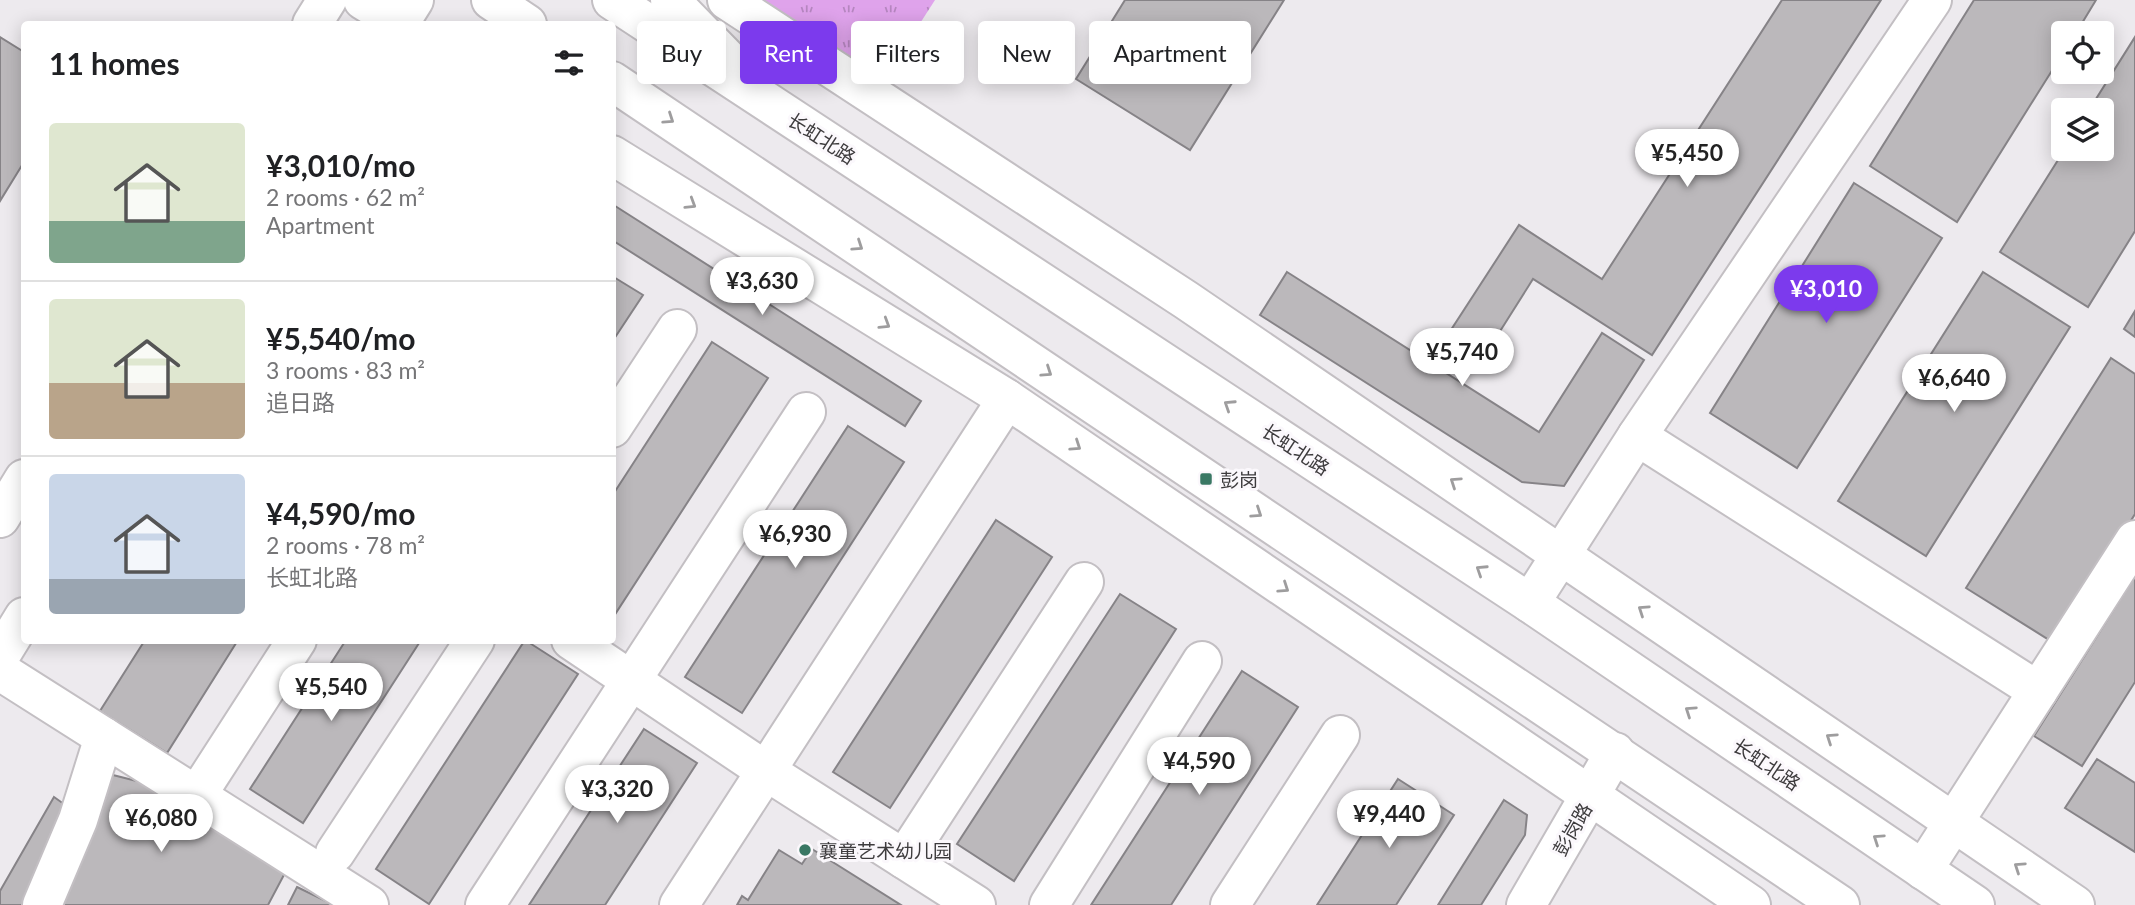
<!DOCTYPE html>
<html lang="en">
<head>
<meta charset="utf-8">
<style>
	:root { --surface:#fff; --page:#f6f6f6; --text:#202124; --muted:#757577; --line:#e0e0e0; --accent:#7c3aed }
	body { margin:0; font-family:Lato,"Noto Sans SC",sans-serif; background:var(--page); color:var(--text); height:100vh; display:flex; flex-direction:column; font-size:26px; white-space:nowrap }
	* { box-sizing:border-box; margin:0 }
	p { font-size:23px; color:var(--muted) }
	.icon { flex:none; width:38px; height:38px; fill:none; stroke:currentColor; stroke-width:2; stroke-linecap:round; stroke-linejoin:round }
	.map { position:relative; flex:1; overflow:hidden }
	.panel { position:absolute; left:21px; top:21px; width:595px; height:623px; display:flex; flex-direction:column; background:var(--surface); border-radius:7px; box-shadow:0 4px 18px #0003 }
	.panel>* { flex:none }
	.top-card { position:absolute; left:637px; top:21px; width:665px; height:63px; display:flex; gap:14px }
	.tools { position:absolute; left:2051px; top:21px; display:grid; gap:14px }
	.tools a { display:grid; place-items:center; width:63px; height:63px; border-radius:7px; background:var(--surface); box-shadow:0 4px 18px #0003; font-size:35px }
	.price { position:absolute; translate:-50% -60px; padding:0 16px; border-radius:24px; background:#fff; color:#222; font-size:23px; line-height:46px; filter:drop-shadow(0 2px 4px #0008) }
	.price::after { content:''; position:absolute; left:50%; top:42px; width:21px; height:16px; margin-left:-10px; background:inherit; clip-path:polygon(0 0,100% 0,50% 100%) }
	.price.on { background:var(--accent); color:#fff }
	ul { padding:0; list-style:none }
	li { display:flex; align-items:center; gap:21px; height:175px; padding:0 28px }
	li+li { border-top:2px solid var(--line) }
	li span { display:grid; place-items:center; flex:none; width:196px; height:140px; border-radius:7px; color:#555 }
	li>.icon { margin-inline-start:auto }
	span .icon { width:84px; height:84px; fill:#fffc; stroke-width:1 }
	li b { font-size:30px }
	h2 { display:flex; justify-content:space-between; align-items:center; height:84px; padding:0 28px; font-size:30px }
	.tag { padding:0 24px; border-radius:7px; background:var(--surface); box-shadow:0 4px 18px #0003; font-size:24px; line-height:63px }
	.tag.on { background:var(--accent); color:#fff }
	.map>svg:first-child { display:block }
	.grass { fill:url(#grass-tufts) }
	.building { fill:#bbb8bb; stroke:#868387; stroke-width:2 }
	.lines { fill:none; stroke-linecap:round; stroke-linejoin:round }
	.minor-casing { stroke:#c3bfc3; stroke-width:42 }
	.major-casing { stroke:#c3bfc3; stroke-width:42 }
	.highway-casing { stroke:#c3bfc3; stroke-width:42 }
	.minor { stroke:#fff; stroke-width:38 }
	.major { stroke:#fff; stroke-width:38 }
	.highway { stroke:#fff; stroke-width:38 }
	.oneway { stroke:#9e9d9e }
	.poi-dot { fill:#3a7864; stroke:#fbf8fc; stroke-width:2.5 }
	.labels { text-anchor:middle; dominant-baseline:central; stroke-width:6; stroke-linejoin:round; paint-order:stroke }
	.street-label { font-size:19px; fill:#3d3b3d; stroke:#fbf8fc }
	.poi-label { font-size:19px; fill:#3d3b3d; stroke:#fbf8fc; text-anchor:start }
</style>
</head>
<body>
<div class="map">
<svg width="2135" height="905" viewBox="0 0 2135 905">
	<defs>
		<pattern id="grass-tufts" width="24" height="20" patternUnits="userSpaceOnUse" patternTransform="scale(1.75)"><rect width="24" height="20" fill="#dfa3eb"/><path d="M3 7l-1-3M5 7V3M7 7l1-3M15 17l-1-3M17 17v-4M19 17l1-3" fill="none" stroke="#b686c0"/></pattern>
	</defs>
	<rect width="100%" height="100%" fill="#edeaee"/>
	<polygon class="grass" points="727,0 935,0 874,95"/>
	<g class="building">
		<polygon points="1125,0 1284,0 1190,150 1076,79"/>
		<polygon points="1782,0 1881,0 1652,355 1533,279 1485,355 1449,333 1519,225 1602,279"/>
		<polygon points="1974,0 2096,0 2076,33 2063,33 2063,53 1957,222 1870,166"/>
		<polygon points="0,37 24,52 24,162 0,201"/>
		<polygon points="2135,37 2135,231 2088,307 2000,252 2065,149 2102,149 2102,110 2089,110"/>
		<polygon points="1854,183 1942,238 1797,468 1710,413"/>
		<polygon points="612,204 921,401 905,426 612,240"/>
		<polygon points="1287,272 1539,432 1602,333 1644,360 1564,486 1522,482 1260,315"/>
		<polygon points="1983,272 2070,327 1926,556 1838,501"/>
		<polygon points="612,276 643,295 612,342"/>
		<polygon points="2135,311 2135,337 2124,329"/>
		<polygon points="712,342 768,378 612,619 612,496"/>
		<polygon points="2111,358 2135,374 2135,514 2054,643 1966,588"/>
		<polygon points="848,426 904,462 742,713 685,677"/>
		<polygon points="996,520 1052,557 890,808 833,772"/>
		<polygon points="2135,576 2135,682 2082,766 2034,736"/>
		<polygon points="1120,594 1176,629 1014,881 957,844"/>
		<polygon points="145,640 238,640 167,753 100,711"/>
		<polygon points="346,640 421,640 303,823 250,789"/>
		<polygon points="525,640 578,674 429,904 376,869"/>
		<polygon points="1242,671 1298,707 1171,905 1091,905"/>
		<polygon points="644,729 697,763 605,905 529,905"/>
		<polygon points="2097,759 2135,783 2135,852 2065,808"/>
		<polygon points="105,773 180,792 286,871 268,905 49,905"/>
		<polygon points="1398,779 1454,815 1396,905 1317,905"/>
		<polygon points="54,797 71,809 33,905 0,905 0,891"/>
		<polygon points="1504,800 1527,815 1525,835 1481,905 1438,905"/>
		<polygon points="812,849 901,905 737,905 742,896 748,900 779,850 802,864"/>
		<polygon points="297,887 334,905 288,905"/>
	</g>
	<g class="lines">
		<defs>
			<g id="minor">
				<polyline points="363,0 402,24"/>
				<polyline points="670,0 747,79"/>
				<polyline points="727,0 1186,300 2075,905"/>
				<polyline points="612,155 1007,399 1751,905"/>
				<polyline points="612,428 677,329"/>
				<polyline points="1637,436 2038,691"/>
				<polyline points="1530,603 1637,436 1932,0"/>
				<polyline points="571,640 766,771 976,905"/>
				<polyline points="0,671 369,905"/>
				<polyline points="206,781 297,640"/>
				<polyline points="335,853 475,640"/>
				<polyline points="904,859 1084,582"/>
				<polyline points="1923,870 2135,540"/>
				<polyline points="42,905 78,820 104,737"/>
				<polyline points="485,905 806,412"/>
				<polyline points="679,905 1007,399"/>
				<polyline points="1049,905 1202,661"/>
				<polyline points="1230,905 1340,735"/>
				<polyline points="1526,905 1615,752"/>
			</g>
			<g id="major">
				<polyline points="312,24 327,0"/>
				<polyline points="399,24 414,0"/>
				<polyline points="0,518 24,479"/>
				<polyline points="0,656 24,617"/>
			</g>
			<g id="highway">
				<polyline points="491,0 527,24"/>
				<polyline points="612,0 1530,603 1975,905"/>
				<polyline points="612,81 1840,905"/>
			</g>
		</defs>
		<use href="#minor" class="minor-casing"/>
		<use href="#major" class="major-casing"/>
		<use href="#highway" class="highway-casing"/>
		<use href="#minor" class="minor"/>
		<use href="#major" class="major"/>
		<use href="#highway" class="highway"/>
	</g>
	<defs><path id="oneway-chevron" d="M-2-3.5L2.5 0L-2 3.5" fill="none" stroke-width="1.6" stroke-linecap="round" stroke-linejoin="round" transform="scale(1.75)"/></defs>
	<g class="oneway">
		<use href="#oneway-chevron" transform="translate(669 119) rotate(34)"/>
		<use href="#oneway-chevron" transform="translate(691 204) rotate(32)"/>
		<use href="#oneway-chevron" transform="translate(858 246) rotate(34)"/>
		<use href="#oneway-chevron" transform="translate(885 324) rotate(32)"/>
		<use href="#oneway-chevron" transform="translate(1047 372) rotate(34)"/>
		<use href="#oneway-chevron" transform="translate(1229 405) rotate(-147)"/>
		<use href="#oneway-chevron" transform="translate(1076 446) rotate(34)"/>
		<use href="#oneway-chevron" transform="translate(1455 482) rotate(-146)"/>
		<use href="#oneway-chevron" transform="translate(1257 513) rotate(34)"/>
		<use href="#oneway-chevron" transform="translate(1481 570) rotate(-147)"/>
		<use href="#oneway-chevron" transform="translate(1284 588) rotate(34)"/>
		<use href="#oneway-chevron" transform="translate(1643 610) rotate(-146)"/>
		<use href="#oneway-chevron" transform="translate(1690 711) rotate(-146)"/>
		<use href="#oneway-chevron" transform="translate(1831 738) rotate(-146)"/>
		<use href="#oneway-chevron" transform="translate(1878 839) rotate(-146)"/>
		<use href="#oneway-chevron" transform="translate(2019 867) rotate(-146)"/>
	</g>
	<g class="poi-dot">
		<rect x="1199" y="472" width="14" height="14" rx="3.5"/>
		<circle cx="805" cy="850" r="7"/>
	</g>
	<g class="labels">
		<g class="street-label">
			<text transform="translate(822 138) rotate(33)">长虹北路</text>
			<text transform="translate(1296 449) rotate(33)">长虹北路</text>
			<text transform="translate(1767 764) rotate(34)">长虹北路</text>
			<text transform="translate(1572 829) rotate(-60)">彭岗路</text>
		</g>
		<g class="poi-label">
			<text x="1220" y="479">彭岗</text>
			<text x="819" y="850">襄童艺术幼儿园</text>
		</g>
	</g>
</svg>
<div class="tools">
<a><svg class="icon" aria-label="locate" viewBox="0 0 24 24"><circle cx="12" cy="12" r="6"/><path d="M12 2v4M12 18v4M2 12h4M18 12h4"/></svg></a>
<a><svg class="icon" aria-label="layers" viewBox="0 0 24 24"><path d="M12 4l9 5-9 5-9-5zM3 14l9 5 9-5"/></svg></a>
</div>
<b class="price" style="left:1687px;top:189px">¥5,450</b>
<b class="price" style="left:762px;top:317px">¥3,630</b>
<b class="price on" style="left:1826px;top:325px">¥3,010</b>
<b class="price" style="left:1462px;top:388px">¥5,740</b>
<b class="price" style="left:1954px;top:414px">¥6,640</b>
<b class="price" style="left:795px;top:570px">¥6,930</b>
<b class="price" style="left:331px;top:723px">¥5,540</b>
<b class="price" style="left:1199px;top:797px">¥4,590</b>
<b class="price" style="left:617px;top:825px">¥3,320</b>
<b class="price" style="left:1389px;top:850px">¥9,440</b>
<b class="price" style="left:161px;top:854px">¥6,080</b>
<div class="top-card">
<a class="tag">Buy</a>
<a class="tag on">Rent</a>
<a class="tag">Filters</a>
<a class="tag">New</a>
<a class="tag">Apartment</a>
</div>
<section class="panel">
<h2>11 homes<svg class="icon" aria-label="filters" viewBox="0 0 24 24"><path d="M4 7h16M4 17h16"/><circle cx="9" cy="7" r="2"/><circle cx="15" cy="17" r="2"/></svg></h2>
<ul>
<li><span style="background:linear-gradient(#dfe7d0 70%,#7fa58c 0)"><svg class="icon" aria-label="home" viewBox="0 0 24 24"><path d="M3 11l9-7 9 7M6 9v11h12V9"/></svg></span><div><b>¥3,010/mo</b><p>2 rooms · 62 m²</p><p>Apartment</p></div></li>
<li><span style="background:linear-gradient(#dfe7d0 60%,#b9a48a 0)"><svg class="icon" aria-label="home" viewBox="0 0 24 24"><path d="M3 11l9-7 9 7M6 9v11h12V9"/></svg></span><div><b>¥5,540/mo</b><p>3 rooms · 83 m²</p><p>追日路</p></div></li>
<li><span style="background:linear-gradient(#c9d6e8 75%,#9aa5b1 0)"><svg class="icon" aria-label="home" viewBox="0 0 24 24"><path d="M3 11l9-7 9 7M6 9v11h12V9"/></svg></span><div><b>¥4,590/mo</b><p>2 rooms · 78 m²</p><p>长虹北路</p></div></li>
</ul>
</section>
</div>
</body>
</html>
